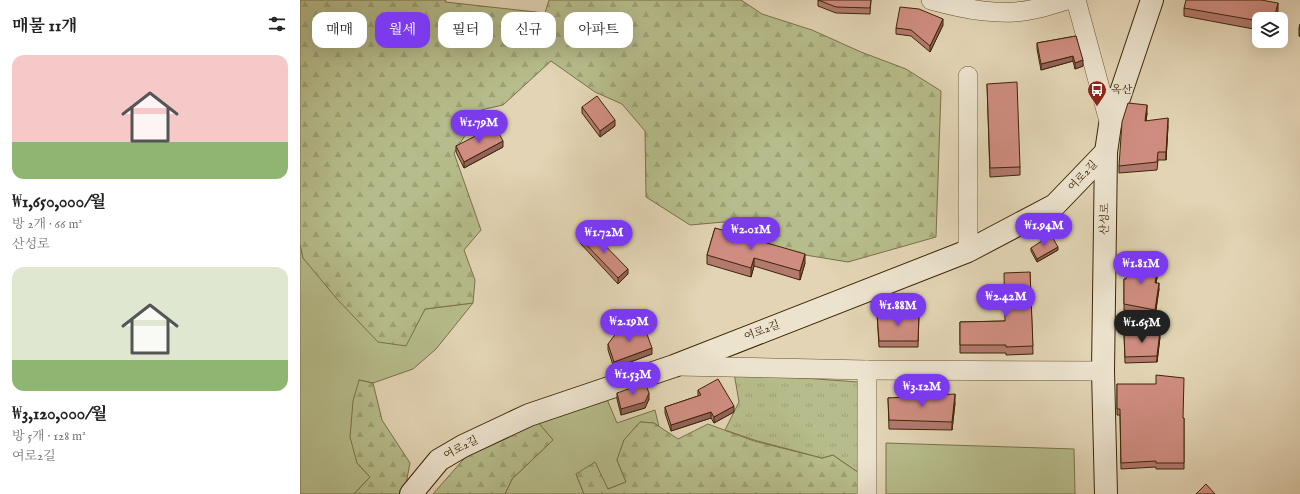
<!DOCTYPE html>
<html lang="ko">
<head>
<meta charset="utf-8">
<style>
	:root { --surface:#fff; --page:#f2f2f2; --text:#222; --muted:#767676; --accent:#7c3aed }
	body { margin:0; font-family:"IM FELL English","Noto Serif KR",serif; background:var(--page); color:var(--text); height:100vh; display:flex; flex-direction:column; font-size:15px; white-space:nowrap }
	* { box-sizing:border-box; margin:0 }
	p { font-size:13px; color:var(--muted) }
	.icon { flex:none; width:22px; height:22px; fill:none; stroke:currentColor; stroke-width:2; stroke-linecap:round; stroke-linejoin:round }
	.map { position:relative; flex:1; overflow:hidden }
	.details { display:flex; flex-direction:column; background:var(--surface); width:300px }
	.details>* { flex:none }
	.hud { position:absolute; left:12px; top:12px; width:380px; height:36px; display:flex; gap:8px }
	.tools { position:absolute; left:952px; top:12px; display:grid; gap:8px }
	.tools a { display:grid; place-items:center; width:36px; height:36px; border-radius:8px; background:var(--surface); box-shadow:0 4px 16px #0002; font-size:20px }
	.price { position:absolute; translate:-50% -34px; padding:0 9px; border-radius:14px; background:var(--accent); color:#fff; font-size:13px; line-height:26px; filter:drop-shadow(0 1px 2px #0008) }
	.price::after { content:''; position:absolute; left:50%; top:24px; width:12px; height:9px; margin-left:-6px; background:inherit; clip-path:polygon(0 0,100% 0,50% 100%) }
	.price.on { background:#222; color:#fff }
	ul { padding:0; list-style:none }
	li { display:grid; align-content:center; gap:8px; height:212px; padding:0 12px }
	li span { display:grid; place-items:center; height:124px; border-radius:12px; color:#555 }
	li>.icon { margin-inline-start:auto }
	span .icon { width:72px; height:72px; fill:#fffc; stroke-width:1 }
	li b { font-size:17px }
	h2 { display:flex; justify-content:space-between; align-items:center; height:48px; padding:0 12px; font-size:17px }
	.pill { padding:0 14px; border-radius:12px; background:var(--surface); box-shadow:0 4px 16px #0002; font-size:14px; line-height:36px }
	.pill.on { background:var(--accent); color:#fff }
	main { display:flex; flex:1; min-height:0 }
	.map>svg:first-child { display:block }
	.grass { fill:#b6bc8b; stroke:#7a7147 }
	.forest { fill:url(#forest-firs); stroke:#7a7147 }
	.park { fill:url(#park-tufts); stroke:#7a7147 }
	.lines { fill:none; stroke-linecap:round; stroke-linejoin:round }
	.street-casing { stroke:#67522f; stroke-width:20 }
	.secondary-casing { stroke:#3e2603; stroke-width:24 }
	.street { stroke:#ece3ce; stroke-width:19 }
	.secondary { stroke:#ece3ce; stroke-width:22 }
	.wall { fill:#b2796f; stroke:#3e2603 }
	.shaded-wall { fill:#91635a; stroke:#3e2603 }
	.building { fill:#cf8d81; stroke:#3e2603 }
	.labels { text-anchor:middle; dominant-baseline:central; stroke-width:3; stroke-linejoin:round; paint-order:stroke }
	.poi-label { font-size:11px; fill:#3e2603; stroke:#ece3ce; text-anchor:start }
	.street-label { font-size:11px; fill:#3e2603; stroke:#ece3ce }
</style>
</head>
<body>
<main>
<section class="details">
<h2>매물 11개<svg class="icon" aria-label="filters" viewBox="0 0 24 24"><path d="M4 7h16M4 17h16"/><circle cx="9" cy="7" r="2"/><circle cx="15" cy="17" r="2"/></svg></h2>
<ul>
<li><span style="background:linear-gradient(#f6c9c9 70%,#8fb573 0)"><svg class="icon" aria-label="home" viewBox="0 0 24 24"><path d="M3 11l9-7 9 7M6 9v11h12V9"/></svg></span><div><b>₩1,650,000/월</b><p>방 2개 · 66 m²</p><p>산성로</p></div></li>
<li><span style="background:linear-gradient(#dfe7d0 75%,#8fb573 0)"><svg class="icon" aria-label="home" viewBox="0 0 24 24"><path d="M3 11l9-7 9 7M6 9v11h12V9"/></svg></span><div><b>₩3,120,000/월</b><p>방 5개 · 128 m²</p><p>여로2길</p></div></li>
</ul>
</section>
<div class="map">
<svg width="1000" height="494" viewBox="0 0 1000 494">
	<defs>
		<pattern id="forest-firs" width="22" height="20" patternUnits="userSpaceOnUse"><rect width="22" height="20" fill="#b6bc8b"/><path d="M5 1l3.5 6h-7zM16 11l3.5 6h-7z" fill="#9ea176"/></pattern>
		<pattern id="park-tufts" width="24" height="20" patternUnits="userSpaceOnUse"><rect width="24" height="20" fill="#b6bc8b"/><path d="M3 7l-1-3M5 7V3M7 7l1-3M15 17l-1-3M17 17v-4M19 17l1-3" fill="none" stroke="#9ea176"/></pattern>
	</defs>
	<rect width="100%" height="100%" fill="#e2d4b4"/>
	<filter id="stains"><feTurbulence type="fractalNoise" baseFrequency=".005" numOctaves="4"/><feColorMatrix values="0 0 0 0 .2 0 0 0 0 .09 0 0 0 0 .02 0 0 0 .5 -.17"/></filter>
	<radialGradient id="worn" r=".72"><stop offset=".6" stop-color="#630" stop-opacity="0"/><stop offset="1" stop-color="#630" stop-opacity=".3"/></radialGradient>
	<g class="grass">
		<polygon points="0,244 3,258 105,346 125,309 173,303 136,349 113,369 73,383 59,380 57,463 70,477 54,494 0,494"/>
		<polygon points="306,397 317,423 355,410 359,427 354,423 340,422 324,440 317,460 326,482 308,489 276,474 284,494 205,494 212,479 253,440 237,421"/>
		<polygon points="586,443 774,449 775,494 586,494"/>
	</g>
	<g class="forest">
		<polygon points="0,0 146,0 145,2 245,13 249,0 441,0 462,14 512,30 561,52 606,69 641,91 636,237 548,262 487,252 424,222 390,225 346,197 345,131 322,104 295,92 251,61 203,105 181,110 154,153 181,230 164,250 175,280 173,303 125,309 106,346 78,342 37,299 3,258 0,244"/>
		<polygon points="59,380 73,383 82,420 110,463 105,489 102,494 54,494 70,477 57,463 50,437 53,401"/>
		<polygon points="237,421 253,440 212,479 205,494 133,494 170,452"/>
		<polygon points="340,422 354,423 378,439 408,424 454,441 522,458 533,455 562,475 562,494 284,494 276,474 295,462 308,489 326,482 317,460 324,440"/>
	</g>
	<polygon class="park" points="434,373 558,382 562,475 533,455 522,458 454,440 425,430 439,402"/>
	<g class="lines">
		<defs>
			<g id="street">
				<path d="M631 0C664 9 701 17 735 9 746 7 756 3 767 0"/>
				<polyline points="776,0 810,125"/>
				<polyline points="668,251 668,76"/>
				<polyline points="377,366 567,370 803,371"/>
				<polyline points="567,370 567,494"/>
			</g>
			<g id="secondary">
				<polyline points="111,494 139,460 163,446 229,415 374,366 668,251 755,205 806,152"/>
				<polyline points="806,494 803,371 806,152 810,125 852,0"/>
			</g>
		</defs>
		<use href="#street" class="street-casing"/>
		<use href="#secondary" class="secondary-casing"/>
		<use href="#street" class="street"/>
		<use href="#secondary" class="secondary"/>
	</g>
	<g class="wall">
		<polygon points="518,0 571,0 570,14 536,13 518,6"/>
		<polygon points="884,8 978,12 959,19 959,30 884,16"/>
		<polygon points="1000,24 1000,37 999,36 999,28"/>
		<polygon points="643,25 630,52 611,36 596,34 596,28"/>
		<polygon points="776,36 783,66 775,69 773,61 741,70 737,49 737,43"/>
		<polygon points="687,84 720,167 720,175 690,177"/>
		<polygon points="282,107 315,126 300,137 282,113"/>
		<polygon points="847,113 846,121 868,126 866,160 858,160 857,170 819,173 819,166"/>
		<polygon points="156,146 203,147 164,168 156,152"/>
		<polygon points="415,228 505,263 500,280 454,266 451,277 407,264 407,255"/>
		<polygon points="280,238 328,274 318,284 280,243"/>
		<polygon points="731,248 758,250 737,262 731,251"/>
		<polygon points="730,272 733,354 706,355 706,353 660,353 660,322 705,321"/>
		<polygon points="858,272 856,283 859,289 855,316 824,310 824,279 826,279"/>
		<polygon points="577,313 619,314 618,347 579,347"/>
		<polygon points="338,332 352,354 314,368 308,350 308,344"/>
		<polygon points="824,333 860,337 857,362 825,363"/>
		<polygon points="817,384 883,418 884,418 884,469 856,469 856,467 821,469 820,415 817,415"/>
		<polygon points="398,390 434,412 414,423 411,418 371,431 365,413 365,407 398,396"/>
		<polygon points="317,393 349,399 345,408 321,415 317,399"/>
		<polygon points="588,398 655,403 652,430 589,429"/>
	</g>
	<g class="shaded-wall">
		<polygon points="978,3 978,12 976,19 974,19"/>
		<polygon points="643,19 643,25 630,52 630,46"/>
		<polygon points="773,56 773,61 741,70 741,64"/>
		<polygon points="783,60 783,66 775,69 775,63"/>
		<polygon points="847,105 847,113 845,129 845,121"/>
		<polygon points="868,118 868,126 866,160 866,152"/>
		<polygon points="315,120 315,126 300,137 300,131"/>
		<polygon points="203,141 203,147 164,168 164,162"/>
		<polygon points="758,247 758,250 737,262 737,259"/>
		<polygon points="505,254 505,263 500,280 500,271"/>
		<polygon points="454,258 454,266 451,277 451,268"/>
		<polygon points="858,266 858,272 855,289 855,283"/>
		<polygon points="328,269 328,274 318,284 318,278"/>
		<polygon points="859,283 859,289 855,316 855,310"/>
		<polygon points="860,331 860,337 857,362 857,356"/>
		<polygon points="352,348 352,354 314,368 314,362"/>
		<polygon points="349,393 349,399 345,408 321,415 321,409"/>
		<polygon points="655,394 655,403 652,430 652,422"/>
		<polygon points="434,406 434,412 414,423 414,417"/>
		<polygon points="411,412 411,418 371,431 371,425"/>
	</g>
	<g class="building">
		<polygon points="518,0 571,0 570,8 536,7"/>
		<polygon points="886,0 961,0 978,3 974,19 959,19 959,21 884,8"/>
		<polygon points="600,7 619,9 643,19 630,46 611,30 596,28"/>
		<polygon points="776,36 783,60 775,63 773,56 741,64 737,43"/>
		<polygon points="717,82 720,167 690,168 687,84"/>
		<polygon points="297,96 315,120 300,131 282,107"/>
		<polygon points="828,103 847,105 845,121 868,118 866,152 858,152 857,162 819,166 822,122"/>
		<polygon points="195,126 203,141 164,162 156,146"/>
		<polygon points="415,228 505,254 500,271 454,258 451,268 407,255"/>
		<polygon points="289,229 328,269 318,278 280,238"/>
		<polygon points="751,235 758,247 737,259 731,248"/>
		<polygon points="829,260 858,266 855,283 859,283 855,310 824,304 824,279 826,279"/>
		<polygon points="730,272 733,346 706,347 706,345 660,345 660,322 705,321 704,273"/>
		<polygon points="577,313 619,314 618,341 579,341"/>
		<polygon points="335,323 338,332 345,329 352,348 314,362 308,344 320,328"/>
		<polygon points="860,331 857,356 825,357 824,333"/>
		<polygon points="856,375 884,378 883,418 884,418 884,463 856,463 856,461 821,463 820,409 817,409 817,384 856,384"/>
		<polygon points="418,379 434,406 414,417 411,412 371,425 365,407 401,395 398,390"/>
		<polygon points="345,383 349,393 345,402 321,409 317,393"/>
		<polygon points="655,394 652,422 589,420 588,398"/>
		<polygon points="906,484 915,494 896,494"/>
	</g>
	<defs>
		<symbol id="bus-pin" viewBox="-11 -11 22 30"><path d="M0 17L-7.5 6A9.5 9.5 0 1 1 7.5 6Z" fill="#8f2418" stroke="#ece3ce"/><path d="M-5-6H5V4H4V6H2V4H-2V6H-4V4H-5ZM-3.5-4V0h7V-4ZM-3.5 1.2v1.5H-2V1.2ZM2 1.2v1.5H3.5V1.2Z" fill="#fff"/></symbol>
	</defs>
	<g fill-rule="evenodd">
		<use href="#bus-pin" x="786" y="79" width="22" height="30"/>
	</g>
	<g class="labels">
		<g class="poi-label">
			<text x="811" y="90">옥산</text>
		</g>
		<g class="street-label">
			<text transform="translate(783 176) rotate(-47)">여로2길</text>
			<text transform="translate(805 219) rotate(-89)">산성로</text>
			<text transform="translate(462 331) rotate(-21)">여로2길</text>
			<text transform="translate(161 448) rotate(-28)">여로2길</text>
		</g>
	</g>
	<rect width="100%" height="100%" filter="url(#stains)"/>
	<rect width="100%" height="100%" fill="url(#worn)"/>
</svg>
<div class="tools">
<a><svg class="icon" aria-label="layers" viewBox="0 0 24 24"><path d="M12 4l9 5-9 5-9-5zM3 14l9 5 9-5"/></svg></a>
</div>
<b class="price" style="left:179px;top:144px">₩1.79M</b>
<b class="price" style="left:744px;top:247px">₩1.94M</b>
<b class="price" style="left:451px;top:251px">₩2.01M</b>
<b class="price" style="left:304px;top:254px">₩1.72M</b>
<b class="price" style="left:841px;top:285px">₩1.81M</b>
<b class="price" style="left:706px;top:318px">₩2.42M</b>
<b class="price" style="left:598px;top:327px">₩1.88M</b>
<b class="price" style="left:329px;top:343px">₩2.19M</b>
<b class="price on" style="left:842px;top:344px">₩1.65M</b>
<b class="price" style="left:333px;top:396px">₩1.53M</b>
<b class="price" style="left:622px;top:408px">₩3.12M</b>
<div class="hud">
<a class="pill">매매</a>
<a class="pill on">월세</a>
<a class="pill">필터</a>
<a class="pill">신규</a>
<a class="pill">아파트</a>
</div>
</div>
</main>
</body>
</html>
